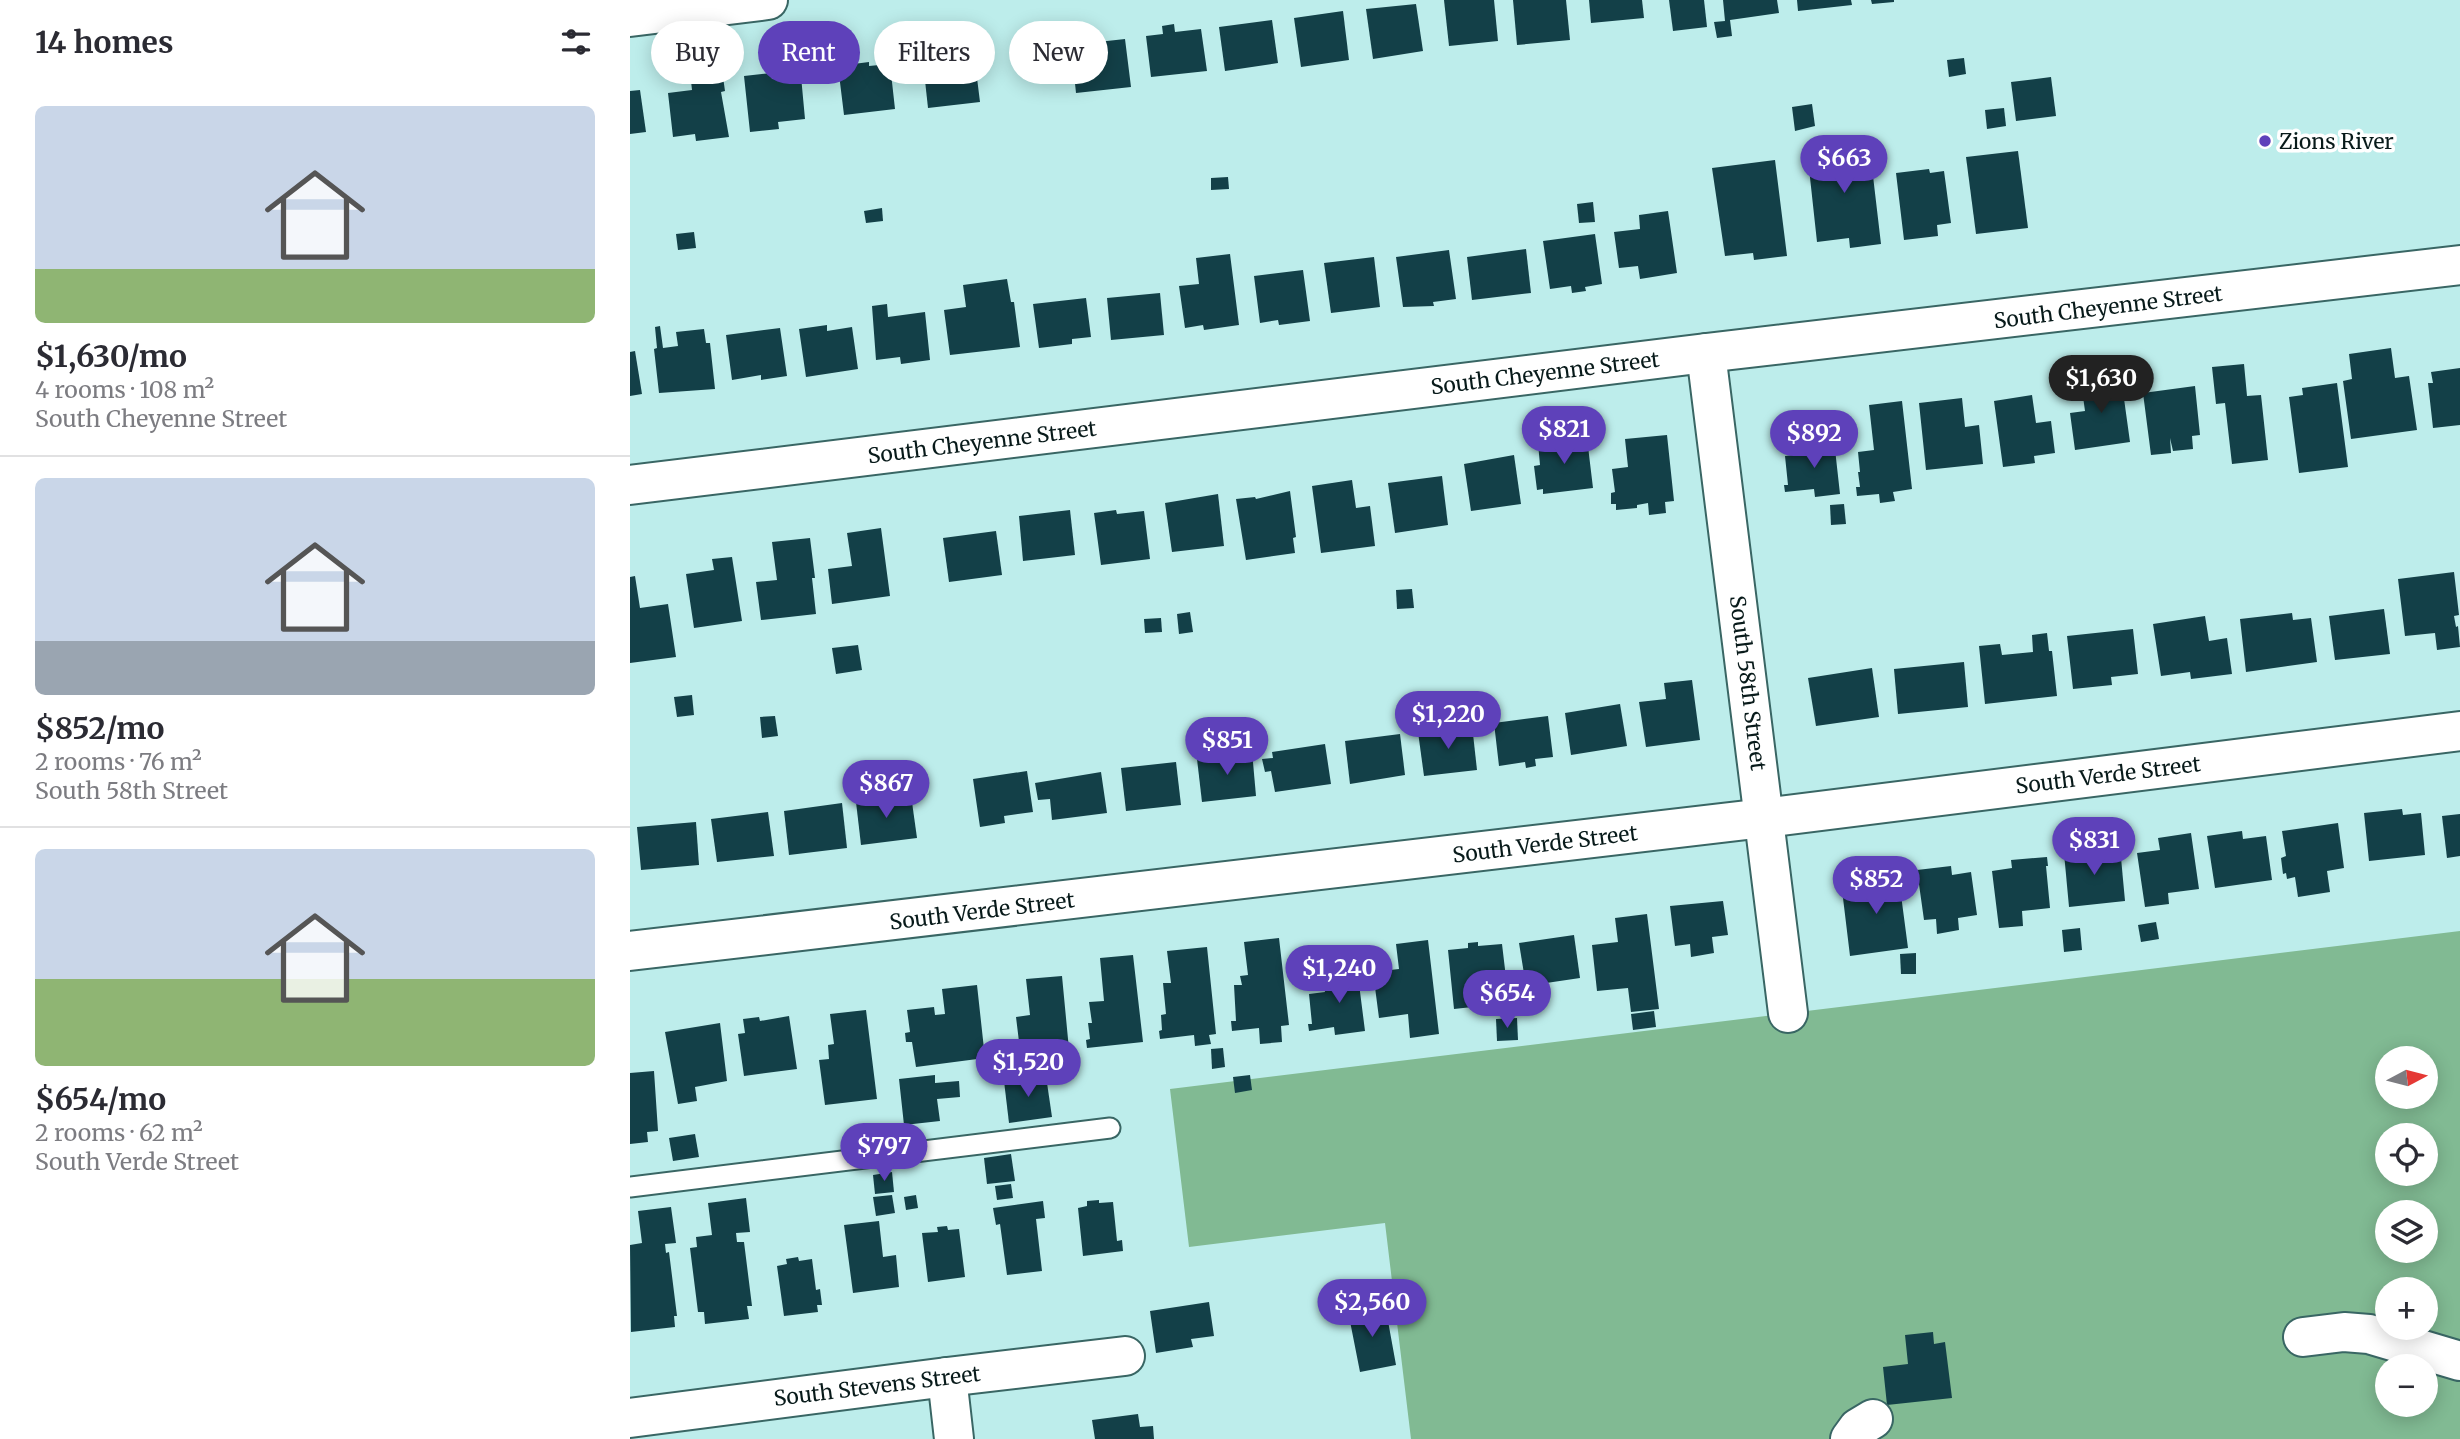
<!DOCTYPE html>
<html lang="en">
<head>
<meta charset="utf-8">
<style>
	:root { --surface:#fff; --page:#f2f2f3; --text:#2b2b33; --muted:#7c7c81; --line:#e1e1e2; --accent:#5e41ba }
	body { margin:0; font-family:Merriweather,serif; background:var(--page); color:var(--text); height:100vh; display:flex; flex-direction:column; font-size:26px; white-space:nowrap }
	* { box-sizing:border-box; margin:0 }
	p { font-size:23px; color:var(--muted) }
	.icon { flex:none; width:38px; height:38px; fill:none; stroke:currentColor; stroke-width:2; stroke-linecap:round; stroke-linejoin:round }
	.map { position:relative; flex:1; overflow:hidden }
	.drawer { display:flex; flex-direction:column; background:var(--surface); width:630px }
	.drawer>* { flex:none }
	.top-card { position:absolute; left:21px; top:21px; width:665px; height:63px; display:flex; gap:14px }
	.needle { width:46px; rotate:83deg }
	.buttons { position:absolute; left:1745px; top:1046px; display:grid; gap:14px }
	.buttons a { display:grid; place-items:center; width:63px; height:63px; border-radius:50%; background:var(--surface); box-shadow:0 4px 18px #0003; font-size:35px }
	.price { position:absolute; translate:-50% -60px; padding:0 16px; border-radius:24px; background:var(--accent); color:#fff; font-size:23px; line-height:46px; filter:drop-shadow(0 2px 4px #0008) }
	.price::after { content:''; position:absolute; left:50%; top:42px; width:21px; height:16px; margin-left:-10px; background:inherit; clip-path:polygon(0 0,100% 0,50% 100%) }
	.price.current { background:#222; color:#fff }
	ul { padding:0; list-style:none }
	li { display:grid; align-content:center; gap:14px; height:371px; padding:0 35px }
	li+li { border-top:2px solid var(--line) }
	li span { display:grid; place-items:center; height:217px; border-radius:10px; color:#555 }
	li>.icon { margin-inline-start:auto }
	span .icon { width:126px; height:126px; fill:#fffc; stroke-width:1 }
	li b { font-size:30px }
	h2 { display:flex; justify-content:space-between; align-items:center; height:84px; padding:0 35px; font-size:30px }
	.chip { padding:0 24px; border-radius:32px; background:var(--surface); box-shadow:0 4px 18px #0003; font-size:24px; line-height:63px }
	.chip.current { background:var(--accent); color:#fff }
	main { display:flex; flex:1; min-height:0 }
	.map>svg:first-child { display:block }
	.forest { fill:#81ba93; fill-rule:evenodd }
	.building { fill:#134048 }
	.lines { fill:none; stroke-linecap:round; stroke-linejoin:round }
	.lane-casing { stroke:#396664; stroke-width:23 }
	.street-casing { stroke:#396664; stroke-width:42 }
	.lane { stroke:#fff; stroke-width:19 }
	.street { stroke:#fff; stroke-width:38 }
	.poi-dot { fill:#5e41ba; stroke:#fff; stroke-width:2.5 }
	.labels { text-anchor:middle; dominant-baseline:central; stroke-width:7; stroke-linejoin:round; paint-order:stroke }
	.poi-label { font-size:21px; fill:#081a1a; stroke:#fff; text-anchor:start }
	.street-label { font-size:21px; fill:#081a1a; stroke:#fff }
</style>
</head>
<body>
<main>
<section class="drawer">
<h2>14 homes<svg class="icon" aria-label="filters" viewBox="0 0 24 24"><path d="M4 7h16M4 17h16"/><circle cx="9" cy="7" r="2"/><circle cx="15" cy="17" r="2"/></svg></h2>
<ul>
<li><span style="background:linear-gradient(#c9d6e8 75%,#8fb573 0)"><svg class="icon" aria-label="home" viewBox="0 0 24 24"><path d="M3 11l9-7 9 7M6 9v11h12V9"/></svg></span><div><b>$1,630/mo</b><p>4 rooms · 108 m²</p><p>South Cheyenne Street</p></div></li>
<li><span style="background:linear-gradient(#c9d6e8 75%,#9aa5b1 0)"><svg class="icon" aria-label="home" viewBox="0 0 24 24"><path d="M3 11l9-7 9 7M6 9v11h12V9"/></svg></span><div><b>$852/mo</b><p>2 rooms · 76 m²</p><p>South 58th Street</p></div></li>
<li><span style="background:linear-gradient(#c9d6e8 60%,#8fb573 0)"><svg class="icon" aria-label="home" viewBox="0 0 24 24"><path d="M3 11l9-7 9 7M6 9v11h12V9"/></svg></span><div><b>$654/mo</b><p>2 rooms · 62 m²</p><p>South Verde Street</p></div></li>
</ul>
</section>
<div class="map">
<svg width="1830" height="1439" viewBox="0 0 1830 1439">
	<rect width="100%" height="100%" fill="#bdedeb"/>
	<path class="forest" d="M1830 931V1439H781L755 1223 559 1247 540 1089ZM1757 1059H1796V1097H1757ZM1757 1136H1796V1174H1757ZM1757 1213H1796V1251H1757ZM1757 1290H1796V1328H1757ZM1757 1367H1796V1405H1757Z"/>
	<g class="building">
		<polygon points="814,0 864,0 868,41 819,46"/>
		<polygon points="883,0 936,0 940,40 887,45"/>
		<polygon points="959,0 1012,0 1014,18 961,23"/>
		<polygon points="1039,0 1074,0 1077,27 1043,31"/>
		<polygon points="1093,0 1147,0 1149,13 1100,20 1102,36 1087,38 1084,22 1095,21"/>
		<polygon points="1167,0 1221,0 1222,5 1168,11"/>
		<polygon points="1241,0 1264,0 1264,2 1242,4"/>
		<polygon points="786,4 793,51 743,59 736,9"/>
		<polygon points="713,11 719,60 671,67 664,18"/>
		<polygon points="642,20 648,63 595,71 589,27"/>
		<polygon points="544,24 545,32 571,29 577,71 521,77 516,36 533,34 532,26"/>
		<polygon points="495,39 501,87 446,93 441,45"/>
		<polygon points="344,54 350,102 298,108 293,62"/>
		<polygon points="1334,58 1336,74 1319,77 1317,60"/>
		<polygon points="239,62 239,66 260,64 265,109 214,115 208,66"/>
		<polygon points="141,73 142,79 171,76 175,119 148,122 149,129 120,132 114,76"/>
		<polygon points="93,77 95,91 91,92 99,137 66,141 65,134 43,137 38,93 62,90 61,81"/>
		<polygon points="1421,77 1426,116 1386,121 1381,82"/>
		<polygon points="10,90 16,132 0,134 0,91"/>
		<polygon points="1182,104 1185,126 1165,131 1162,107"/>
		<polygon points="1374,108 1376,126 1357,129 1355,110"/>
		<polygon points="1239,142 1251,244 1220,248 1219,238 1187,242 1177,150"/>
		<polygon points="1388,151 1398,228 1346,234 1336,157"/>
		<polygon points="1145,160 1157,256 1124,260 1123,253 1095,256 1082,168"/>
		<polygon points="1299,169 1300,173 1314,171 1321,223 1307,225 1308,236 1274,240 1266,173"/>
		<polygon points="598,177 599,189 581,190 581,178"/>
		<polygon points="963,202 965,222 949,223 947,204"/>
		<polygon points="252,208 253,221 236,223 234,211"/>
		<polygon points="1038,211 1047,273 1010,279 1008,266 989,268 984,232 1010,229 1009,215"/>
		<polygon points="64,232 66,248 48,250 46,234"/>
		<polygon points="965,234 972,284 955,287 956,291 942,293 941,286 920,289 913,241"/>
		<polygon points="896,249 901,293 842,300 837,257"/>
		<polygon points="819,250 826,299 803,302 804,306 773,307 766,257"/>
		<polygon points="600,254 609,325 574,330 573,325 555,328 549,286 569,284 566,258"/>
		<polygon points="744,257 750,307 701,313 694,263"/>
		<polygon points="673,270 680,321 649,325 648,320 630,323 624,276"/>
		<polygon points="377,279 381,302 384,302 390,347 320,355 314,310 336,307 333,285"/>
		<polygon points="530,293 534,335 481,340 477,298"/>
		<polygon points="456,298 461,337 442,339 442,344 409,348 403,304"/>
		<polygon points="257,304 258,317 295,312 300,360 271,364 270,357 246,360 242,306"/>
		<polygon points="197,325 197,331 222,327 228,369 176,377 169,329"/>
		<polygon points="30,326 33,348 48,346 46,332 74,329 76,343 80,343 85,389 29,393 24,349 27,348 25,327"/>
		<polygon points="150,328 157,376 131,380 131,375 102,380 96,335"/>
		<polygon points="1761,348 1765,378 1779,376 1787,430 1721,439 1713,381 1722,379 1719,354"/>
		<polygon points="5,351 12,394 0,396 0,352"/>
		<polygon points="1614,364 1617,396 1631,395 1638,460 1602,464 1595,403 1586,404 1582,367"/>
		<polygon points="1830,368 1830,425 1803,428 1798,383 1803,383 1801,372"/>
		<polygon points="1491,377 1500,442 1445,450 1440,413 1455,411 1451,382"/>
		<polygon points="1707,383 1718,467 1669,473 1659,397 1673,395 1672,388"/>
		<polygon points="1565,386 1570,435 1562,436 1563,449 1543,451 1540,438 1541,453 1521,455 1513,393"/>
		<polygon points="1402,395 1406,423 1421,421 1425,453 1404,456 1405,463 1373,467 1364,401"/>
		<polygon points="1332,398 1335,427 1349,425 1353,464 1296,470 1289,403"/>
		<polygon points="1272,401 1282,489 1263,492 1265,501 1250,503 1249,494 1227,496 1226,487 1230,487 1228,472 1230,472 1228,452 1244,450 1239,405"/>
		<polygon points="1037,435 1044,501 1035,502 1036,513 1019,515 1018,503 1007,505 1007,508 986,510 986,504 981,504 981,493 985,492 982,469 998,467 995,439"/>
		<polygon points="957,438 963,488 913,494 913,489 907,490 904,466 910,465 908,443"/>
		<polygon points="1204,440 1210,494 1185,497 1184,489 1155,492 1154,485 1158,485 1155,456 1175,454 1174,443"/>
		<polygon points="884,455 891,504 841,511 834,464"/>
		<polygon points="812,476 818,525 765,533 758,483"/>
		<polygon points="722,480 726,508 740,506 745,546 691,553 682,486"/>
		<polygon points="660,491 666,537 663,538 665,553 616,560 606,499 625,497 626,499"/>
		<polygon points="588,494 594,546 542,552 535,503"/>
		<polygon points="1214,504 1216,524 1201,525 1200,505"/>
		<polygon points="440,510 445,555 393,561 389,516"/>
		<polygon points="486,510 487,514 514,511 520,559 471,565 464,513"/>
		<polygon points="251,528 260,596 202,604 198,569 222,566 217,533"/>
		<polygon points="366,531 372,575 319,582 313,538"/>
		<polygon points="180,538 185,578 182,578 186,614 131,620 126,582 147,580 142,542"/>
		<polygon points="102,557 112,621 64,628 56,574 84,570 82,559"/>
		<polygon points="1824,572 1829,615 1824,616 1826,627 1828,626 1830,647 1807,650 1805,633 1775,636 1768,579"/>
		<polygon points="5,576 10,608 38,604 46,657 0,663 0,577"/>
		<polygon points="782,589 784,608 767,609 766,590"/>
		<polygon points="1754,609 1760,654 1705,660 1699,616"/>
		<polygon points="560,612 563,632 549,634 547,614"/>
		<polygon points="1662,613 1663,620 1681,618 1687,662 1616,672 1610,619"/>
		<polygon points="1575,616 1579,641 1597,638 1602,674 1561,679 1560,672 1531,676 1523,624"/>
		<polygon points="531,618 532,632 515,633 514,619"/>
		<polygon points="1503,629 1508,674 1481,677 1482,685 1443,689 1437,636"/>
		<polygon points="1417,633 1419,651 1422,651 1427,696 1355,704 1349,646 1370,644 1372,655 1403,652 1402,635"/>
		<polygon points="228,645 232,670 206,674 202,648"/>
		<polygon points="1334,662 1338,707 1268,714 1264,669"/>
		<polygon points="1242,668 1249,717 1186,726 1178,678"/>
		<polygon points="1062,680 1070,740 1016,747 1009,702 1036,699 1034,683"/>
		<polygon points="62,695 64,715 47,717 44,697"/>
		<polygon points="990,704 997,746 941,755 935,713"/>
		<polygon points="145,716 148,736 132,738 130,717"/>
		<polygon points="918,716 923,757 905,759 906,766 896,768 895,762 869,766 864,723"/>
		<polygon points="842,725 847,770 794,776 788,732"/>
		<polygon points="770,734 775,775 720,784 715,741"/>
		<polygon points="695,744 701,784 645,792 641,771 635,772 632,759 643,758 642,752"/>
		<polygon points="622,751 626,796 572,802 567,759"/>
		<polygon points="546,762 551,805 496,811 491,768"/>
		<polygon points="397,771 403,812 374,816 375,823 350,827 343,779"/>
		<polygon points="471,772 477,813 422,820 420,799 408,800 405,783"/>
		<polygon points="281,795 287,838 231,845 226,802"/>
		<polygon points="212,803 217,848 159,855 154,811"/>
		<polygon points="1772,809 1773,815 1791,813 1795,855 1739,861 1734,813"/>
		<polygon points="138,812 144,856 87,862 81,819"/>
		<polygon points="1830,814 1830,856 1817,858 1812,816"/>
		<polygon points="66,822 69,865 11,870 7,827"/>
		<polygon points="1708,823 1714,868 1697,871 1700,892 1668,897 1665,877 1657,879 1656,873 1653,874 1651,858 1656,856 1652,831"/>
		<polygon points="1612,831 1613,839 1636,836 1642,880 1585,888 1577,836"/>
		<polygon points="1561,833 1569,889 1538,893 1539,904 1515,907 1507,853 1530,850 1528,838"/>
		<polygon points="1490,847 1495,901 1439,907 1434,853"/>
		<polygon points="1417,857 1418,866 1416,866 1420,908 1392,911 1393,926 1369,928 1362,871 1382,868 1381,860"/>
		<polygon points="1321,866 1322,875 1341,872 1347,915 1328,918 1329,930 1307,934 1306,919 1294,920 1287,870"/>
		<polygon points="1268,872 1278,948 1220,956 1213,898 1228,896 1227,889 1235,888 1233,876"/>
		<polygon points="1093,901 1098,935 1082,937 1084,953 1061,957 1060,944 1045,946 1040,906"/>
		<polygon points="1017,914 1029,1009 1001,1012 998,988 967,991 962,945 988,942 985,918"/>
		<polygon points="1526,922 1529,939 1511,942 1508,925"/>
		<polygon points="1450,928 1452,950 1434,952 1432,930"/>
		<polygon points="944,935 950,978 896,986 889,943"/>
		<polygon points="649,938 659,1025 651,1026 652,1042 630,1044 629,1028 602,1031 601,1021 606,1021 604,985 612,985 610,976 618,975 614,942"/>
		<polygon points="798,940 809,1034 780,1038 778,1014 749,1018 743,972 769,969 766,944"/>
		<polygon points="848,942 848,946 872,944 879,1003 824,1009 818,950 838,948 838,943"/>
		<polygon points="577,947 586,1034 579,1035 581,1044 565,1046 564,1035 530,1039 529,1031 532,1030 531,1015 536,1014 533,983 541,983 537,951"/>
		<polygon points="1286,953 1286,974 1271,974 1270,954"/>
		<polygon points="503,955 513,1042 457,1048 456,1040 460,1039 458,1023 462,1023 459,1002 474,1001 470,958"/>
		<polygon points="727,968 735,1031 705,1035 704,1027 679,1031 678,1024 682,1024 679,994 695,992 693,983 709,981 708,970"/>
		<polygon points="432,976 440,1060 413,1063 412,1055 386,1057 385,1051 390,1050 386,1017 400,1015 396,979"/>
		<polygon points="347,985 355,1058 286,1067 282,1042 276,1042 275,1033 280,1032 277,1010 304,1007 305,1015 315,1014 312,989"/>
		<polygon points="236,1010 247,1099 195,1105 189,1060 199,1059 198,1045 204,1044 200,1014"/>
		<polygon points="1024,1011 1026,1027 1003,1030 1001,1014"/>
		<polygon points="159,1016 167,1069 114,1076 108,1034 115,1033 113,1019 129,1017 130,1021"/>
		<polygon points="887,1018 888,1040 867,1041 866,1019"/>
		<polygon points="90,1023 97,1081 65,1087 67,1101 48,1104 35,1032"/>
		<polygon points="593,1048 595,1067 582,1069 581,1049"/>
		<polygon points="24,1071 28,1131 17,1132 18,1142 0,1144 0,1073"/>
		<polygon points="305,1075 305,1083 329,1081 330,1097 307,1099 310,1121 274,1125 269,1079"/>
		<polygon points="620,1075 622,1090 605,1093 603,1077"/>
		<polygon points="416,1076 422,1117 379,1123 374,1081"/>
		<polygon points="65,1134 69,1157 43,1161 39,1138"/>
		<polygon points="381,1154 385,1181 357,1184 354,1158"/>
		<polygon points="262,1172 264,1192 245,1194 243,1175"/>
		<polygon points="381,1184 383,1198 367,1200 365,1186"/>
		<polygon points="262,1195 265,1213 246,1216 243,1197"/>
		<polygon points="286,1195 288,1208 276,1210 274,1197"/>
		<polygon points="116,1198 120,1232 106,1233 107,1242 114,1242 122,1306 117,1306 119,1319 75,1324 74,1312 68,1312 60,1248 67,1247 66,1237 82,1235 78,1203"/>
		<polygon points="469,1200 469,1203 483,1202 487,1241 492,1240 493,1251 453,1256 448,1208 457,1206 457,1201"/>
		<polygon points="413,1201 415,1218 406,1219 412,1271 377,1275 370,1224 366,1225 363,1208"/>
		<polygon points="41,1207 46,1243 35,1244 36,1253 39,1252 47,1316 44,1316 45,1327 1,1332 0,1245 12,1243 8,1211"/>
		<polygon points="249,1221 253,1257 266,1255 269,1287 223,1293 214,1225"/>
		<polygon points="317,1226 318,1230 329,1229 335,1277 298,1282 292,1233 308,1232 307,1227"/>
		<polygon points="168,1257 169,1261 182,1259 186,1290 190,1289 192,1305 187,1305 188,1312 154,1316 147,1266 157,1264 156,1259"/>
		<polygon points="579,1302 584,1336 561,1339 563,1347 526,1353 520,1311"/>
		<polygon points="749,1305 752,1322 758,1321 766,1365 730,1372 718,1311"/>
		<polygon points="1303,1332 1304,1344 1315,1342 1322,1398 1257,1405 1253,1367 1278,1364 1275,1335"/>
		<polygon points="508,1414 510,1427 523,1426 524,1439 465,1439 462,1420"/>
	</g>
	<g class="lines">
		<defs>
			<polyline id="lane" points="0,1187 480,1128"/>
			<g id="street">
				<polyline points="0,17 138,0"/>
				<polyline points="1076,353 1158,1013"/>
				<polyline points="0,485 1076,353 1830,265"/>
				<polyline points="0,951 1134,818 1830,731"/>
				<polyline points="1673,1337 1714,1332 1739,1334 1830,1361"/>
				<polyline points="317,1377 324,1439"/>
				<polyline points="0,1418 317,1377 495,1356"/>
				<polyline points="1220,1439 1228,1428 1243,1419"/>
			</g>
		</defs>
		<use href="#lane" class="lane-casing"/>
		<use href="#street" class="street-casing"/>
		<use href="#lane" class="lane"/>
		<use href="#street" class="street"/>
	</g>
	<circle class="poi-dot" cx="1635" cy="141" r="7"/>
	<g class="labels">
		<g class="poi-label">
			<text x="1649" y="141">Zions River</text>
		</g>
		<g class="street-label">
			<text transform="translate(1478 307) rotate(-7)">South Cheyenne Street</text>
			<text transform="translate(915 373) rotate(-7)">South Cheyenne Street</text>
			<text transform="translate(352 442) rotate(-7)">South Cheyenne Street</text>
			<text transform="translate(1118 683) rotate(83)">South 58th Street</text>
			<text transform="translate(1478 775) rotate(-7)">South Verde Street</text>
			<text transform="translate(915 844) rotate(-7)">South Verde Street</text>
			<text transform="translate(352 911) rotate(-7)">South Verde Street</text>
			<text transform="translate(247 1386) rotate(-7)">South Stevens Street</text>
		</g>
	</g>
</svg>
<div class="buttons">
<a><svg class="needle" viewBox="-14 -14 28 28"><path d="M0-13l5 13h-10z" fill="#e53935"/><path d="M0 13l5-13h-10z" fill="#7c7c81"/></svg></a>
<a><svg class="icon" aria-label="locate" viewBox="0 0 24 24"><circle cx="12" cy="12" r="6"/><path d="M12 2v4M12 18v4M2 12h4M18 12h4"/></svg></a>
<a><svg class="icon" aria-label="layers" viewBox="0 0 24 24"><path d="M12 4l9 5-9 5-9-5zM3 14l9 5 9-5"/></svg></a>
<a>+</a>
<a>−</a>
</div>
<b class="price" style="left:1214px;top:195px">$663</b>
<b class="price current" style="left:1471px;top:415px">$1,630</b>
<b class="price" style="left:934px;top:466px">$821</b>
<b class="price" style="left:1184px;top:470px">$892</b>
<b class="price" style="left:818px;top:751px">$1,220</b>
<b class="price" style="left:597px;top:777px">$851</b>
<b class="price" style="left:256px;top:820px">$867</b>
<b class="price" style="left:1464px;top:877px">$831</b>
<b class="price" style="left:1246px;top:916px">$852</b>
<b class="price" style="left:709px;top:1005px">$1,240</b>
<b class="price" style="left:877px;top:1030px">$654</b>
<b class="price" style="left:398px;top:1099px">$1,520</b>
<b class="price" style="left:254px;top:1183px">$797</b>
<b class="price" style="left:742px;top:1339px">$2,560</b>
<div class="top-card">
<a class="chip">Buy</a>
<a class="chip current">Rent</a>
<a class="chip">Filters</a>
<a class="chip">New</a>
</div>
</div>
</main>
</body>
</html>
